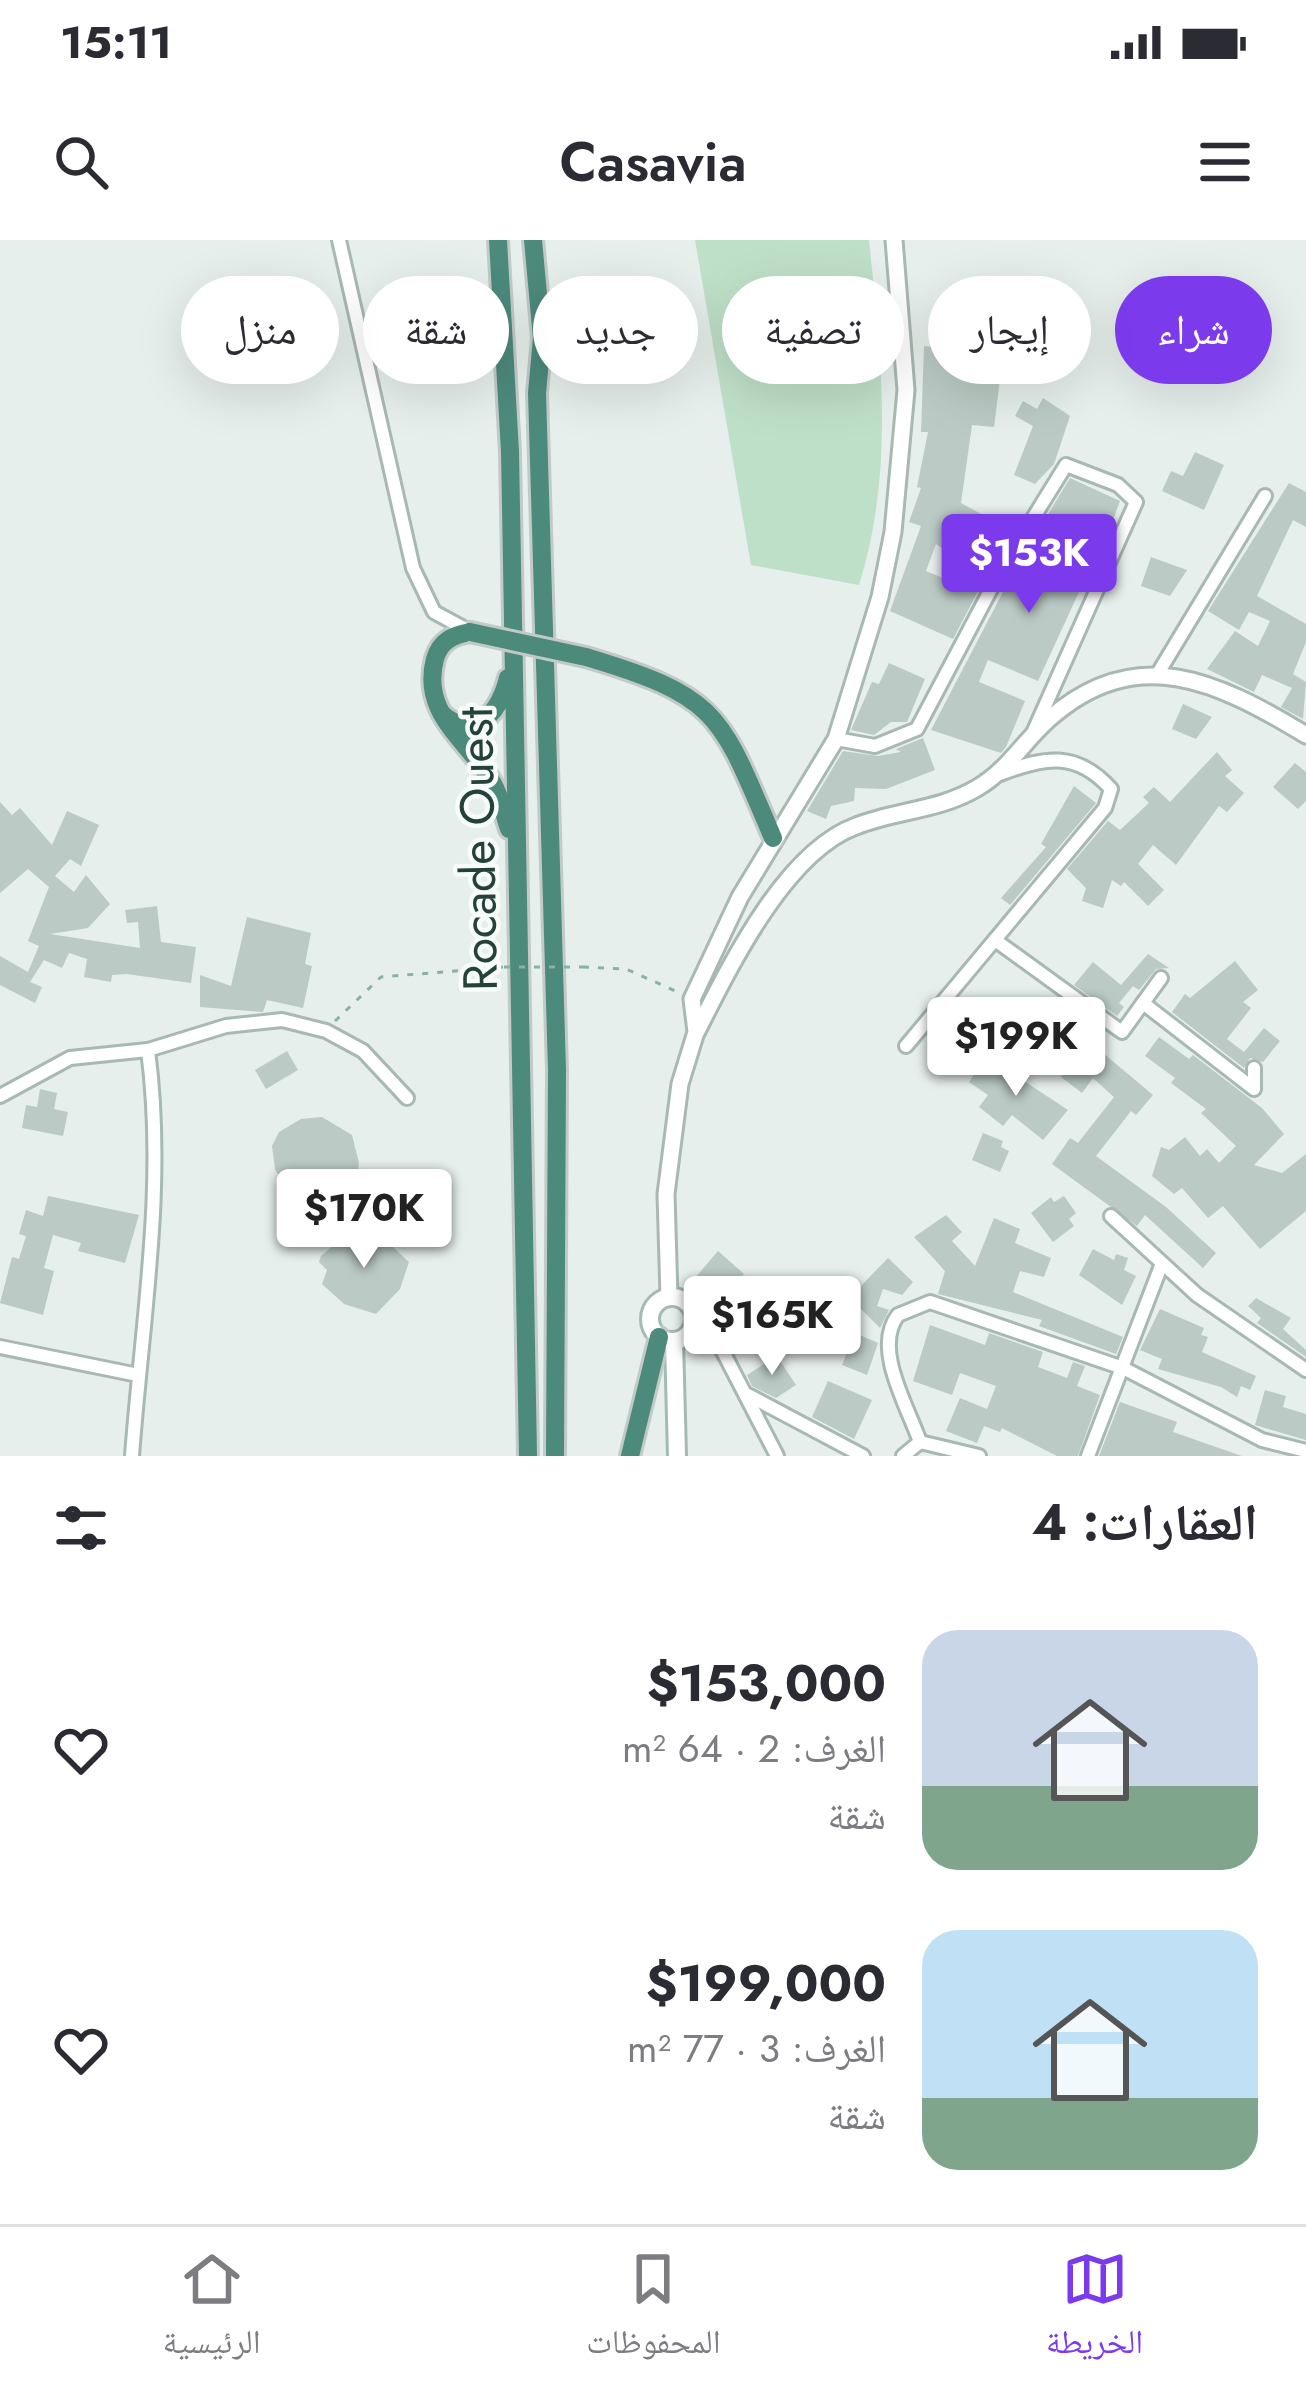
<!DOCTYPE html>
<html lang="ar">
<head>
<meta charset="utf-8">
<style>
	:root { --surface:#fff; --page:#f7f7f7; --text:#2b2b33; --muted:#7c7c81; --line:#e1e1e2; --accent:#7c3aed }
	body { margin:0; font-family:Jost,"Noto Naskh Arabic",sans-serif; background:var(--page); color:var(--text); direction:rtl; height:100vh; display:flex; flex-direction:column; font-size:45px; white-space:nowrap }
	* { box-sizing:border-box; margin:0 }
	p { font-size:39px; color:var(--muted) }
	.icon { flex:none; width:66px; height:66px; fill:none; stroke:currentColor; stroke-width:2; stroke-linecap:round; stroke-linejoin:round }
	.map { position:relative; height:1216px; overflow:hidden; direction:ltr }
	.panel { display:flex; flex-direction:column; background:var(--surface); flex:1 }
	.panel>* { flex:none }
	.banner { position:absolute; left:36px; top:36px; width:1236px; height:108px; direction:rtl; display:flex; gap:24px }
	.price { position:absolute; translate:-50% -102px; padding:0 27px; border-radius:12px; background:#fff; color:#222; font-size:39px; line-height:78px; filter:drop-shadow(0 3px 6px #0008) }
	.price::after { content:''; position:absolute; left:50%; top:72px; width:36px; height:27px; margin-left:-18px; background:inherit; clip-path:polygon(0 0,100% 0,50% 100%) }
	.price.current { background:var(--accent); color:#fff }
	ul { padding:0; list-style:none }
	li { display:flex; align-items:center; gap:36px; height:300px; padding:0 48px }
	li span { display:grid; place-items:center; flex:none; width:336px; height:240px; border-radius:36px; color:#555 }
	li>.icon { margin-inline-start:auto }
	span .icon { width:144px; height:144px; fill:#fffc; stroke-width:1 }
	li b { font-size:51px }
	h2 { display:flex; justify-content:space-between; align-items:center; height:144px; padding:0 48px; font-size:51px }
	.pill { padding:0 42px; border-radius:54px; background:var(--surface); box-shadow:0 12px 48px #0002; font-size:42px; line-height:108px }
	.pill.current { background:var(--accent); color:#fff }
	.status { display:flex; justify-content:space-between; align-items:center; height:84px; padding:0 60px; background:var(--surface); direction:ltr }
	.status svg { height:33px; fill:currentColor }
	header { display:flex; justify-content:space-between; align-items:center; height:156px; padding:0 48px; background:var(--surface); font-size:54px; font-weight:600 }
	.tabs { display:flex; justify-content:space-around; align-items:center; height:168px; border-top:3px solid var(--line); background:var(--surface); font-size:33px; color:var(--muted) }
	.tabs a { display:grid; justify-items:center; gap:6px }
	.tabs .current { color:var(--accent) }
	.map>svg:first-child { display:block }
	.green { fill:#bfe0c8 }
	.building { fill:#bbcac4; fill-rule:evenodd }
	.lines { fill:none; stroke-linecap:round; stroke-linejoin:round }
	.minor-casing { stroke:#a8b8b2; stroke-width:18 }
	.tertiary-casing { stroke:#a8b8b2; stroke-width:21 }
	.secondary-casing { stroke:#a4bbb3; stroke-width:22 }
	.trunk-casing { stroke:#c2cac8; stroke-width:24 }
	.path { stroke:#86b3a5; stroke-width:3; stroke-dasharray:6 9; stroke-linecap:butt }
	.minor { stroke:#fff; stroke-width:12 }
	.tertiary { stroke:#fff; stroke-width:15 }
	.secondary { stroke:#fff; stroke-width:16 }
	.trunk { stroke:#4c8a7c; stroke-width:18 }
	.trunk-bridge-casing { stroke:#c2cac8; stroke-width:24; stroke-linecap:butt }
	.path-bridge { stroke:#86b3a5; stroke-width:3; stroke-dasharray:6 9; stroke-linecap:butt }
	.trunk-bridge { stroke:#4c8a7c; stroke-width:18 }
	.labels { text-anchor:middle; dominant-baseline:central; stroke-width:9; stroke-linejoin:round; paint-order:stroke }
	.street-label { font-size:48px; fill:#24423a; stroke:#f7fbf9 }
</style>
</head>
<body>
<div class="status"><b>15:11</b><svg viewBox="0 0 49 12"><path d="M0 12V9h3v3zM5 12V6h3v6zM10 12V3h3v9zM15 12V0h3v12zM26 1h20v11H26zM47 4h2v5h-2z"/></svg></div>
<header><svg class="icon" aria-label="menu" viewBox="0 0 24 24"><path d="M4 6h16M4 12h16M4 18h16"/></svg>Casavia<svg class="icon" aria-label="search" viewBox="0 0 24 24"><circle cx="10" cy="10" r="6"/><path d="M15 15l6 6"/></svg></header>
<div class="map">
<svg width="1306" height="1216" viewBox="0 0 1306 1216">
	<rect width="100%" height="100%" fill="#e6efeb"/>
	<path class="green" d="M695 0H869C881 116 895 231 859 345L751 325Z"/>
	<g class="building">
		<path d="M924 106 960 109 959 119 1002 124 994 187 972 185 961 263 1010 290 953 399 890 371 921 286 909 282 921 248 917 247 928 192H921ZM936 304 960 320 950 341 926 331Z"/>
		<polygon points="1043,158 1070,176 1054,224 1035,244 1014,235 1033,186 1015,176 1023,161 1037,169"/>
		<polygon points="1195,212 1224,225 1204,270 1162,251 1171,231 1183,236"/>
		<polygon points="1070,238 1120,261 1095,328 1091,326 1038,441 988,420 979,442 1025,461 1006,507 1001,513 931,490 1016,327"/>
		<polygon points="1289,243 1306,252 1306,287 1293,280 1257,356 1306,384 1306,402 1293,434 1306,442 1303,479 1281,467 1292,448 1262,435 1254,452 1207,429 1235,391 1258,406 1270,381 1249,372 1239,390 1208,371"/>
		<polygon points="1151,317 1187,330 1170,356 1141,346"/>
		<polygon points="889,423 925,439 907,482 891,482 874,495 851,490 872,442 879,444"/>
		<polygon points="1183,464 1212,477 1196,499 1172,489"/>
		<polygon points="923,498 935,530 886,549 855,548 854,561 831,566 826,579 807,571 843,511 878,516 901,512 896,509"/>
		<polygon points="1217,512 1232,530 1225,536 1244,553 1227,572 1219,566 1176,625 1153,605 1138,624 1164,650 1148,666 1124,642 1121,646 1112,640 1103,668 1082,661 1086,648 1067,629 1108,581 1120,590 1149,563 1143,557 1154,547 1170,562"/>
		<polygon points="1295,523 1306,532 1306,561 1298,569 1273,547"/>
		<polygon points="1074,546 1096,563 1010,665 1001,658 1046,607 1041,604"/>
		<polygon points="0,562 12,575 20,568 52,605 67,571 99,585 81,626 70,619 55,636 74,652 86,635 110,664 88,688 50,694 140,708 138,682 127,683 125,670 157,666 161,702 196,707 191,743 127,734 112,735 111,742 84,737 87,719 69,713 62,728 44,720 30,742 42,747 35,763 0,745 0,716 28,732 39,706 28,701 49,647 28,629 0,653"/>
		<polygon points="247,677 311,693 305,724 312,726 303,768 267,760 263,772 200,767 200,735 231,746"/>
		<polygon points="1148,714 1169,728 1156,729 1139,750 1133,746 1119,763 1124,767 1117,776 1074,745 1093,722 1121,745"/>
		<polygon points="1235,721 1258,750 1243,762 1251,768 1227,799 1244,812 1264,788 1280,801 1263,822 1250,818 1244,828 1172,772 1185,754 1190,758"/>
		<polygon points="1082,776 1098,788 1094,792 1103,799 1097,808 1153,855 1136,875 1131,871 1096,916 1166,967 1216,1013 1203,1028 1145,975 1137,986 1052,924 1070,898 1078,903 1114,857 1093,838 1082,853 1061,837 1073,822 1056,808"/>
		<polygon points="1159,797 1189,819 1193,815 1262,868 1284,894 1254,925 1282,933 1306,914 1306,971 1260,1009 1223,966 1208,978 1182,948 1174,954 1152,936 1161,907 1169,910 1185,897 1200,916 1207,909 1219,923 1236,906 1201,873 1206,869 1171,843 1175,838 1145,816"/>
		<polygon points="287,811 298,830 266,849 255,830"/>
		<polygon points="986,816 1068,870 1043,900 1012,875 1003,886 979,867 988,855 969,842"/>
		<polygon points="40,849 57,853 54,869 68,872 63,896 22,888 26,865 37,867"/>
		<polygon points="322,877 352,895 359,923 356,942 307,958 286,949 275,929 272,906 279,892 301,879"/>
		<polygon points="983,893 1003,901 1001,907 1009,911 1000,932 972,920"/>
		<polygon points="48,956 139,975 125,1023 78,1011 81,1003 53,995 44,1028 54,1031 43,1075 0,1063 12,1017 19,1019 26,996 19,994 26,970 43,976"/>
		<polygon points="1064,956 1076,973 1069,979 1074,986 1053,1002 1031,973 1051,957 1054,962"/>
		<polygon points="946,975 962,992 952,1001 975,1026 994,978 1020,989 1015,1003 1051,1018 1044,1037 1020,1031 1013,1052 1123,1097 1116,1114 1039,1086 1042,1080 938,1054 945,1031 914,997"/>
		<polygon points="353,989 384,999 409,1022 400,1049 376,1074 344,1064 322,1044 327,1030 319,1022 321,1016"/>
		<polygon points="1093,1009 1114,1020 1116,1014 1128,1018 1124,1030 1136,1036 1122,1065 1079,1035"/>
		<polygon points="718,1011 744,1034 712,1072 689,1045"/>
		<polygon points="888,1018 913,1042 902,1055 883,1049 877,1066 889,1070 880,1088 839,1047 847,1039 857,1050"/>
		<polygon points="1256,1058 1291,1078 1283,1089 1306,1110 1306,1117 1257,1083 1261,1078 1248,1066"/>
		<polygon points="1160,1069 1204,1088 1201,1095 1208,1097 1202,1112 1256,1136 1250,1150 1241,1146 1237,1157 1221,1147 1158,1129 1162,1119 1140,1110"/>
		<polygon points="930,1085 985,1105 989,1093 1043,1112 1038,1127 1067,1138 1073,1122 1085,1126 1077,1146 1100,1155 1078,1216 1057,1216 1002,1188 1000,1192 984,1186 977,1203 946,1191 960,1158 987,1169 996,1146 960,1133 952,1155 913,1141"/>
		<polygon points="855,1093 878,1103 867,1135 842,1125"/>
		<polygon points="777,1116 796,1145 776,1158 752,1146 747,1135"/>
		<polygon points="828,1141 872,1160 854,1199 812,1177"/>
		<polygon points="1265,1150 1286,1156 1283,1167 1306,1174 1306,1200 1255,1185"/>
		<polygon points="1120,1162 1177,1182 1173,1192 1242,1216 1099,1216"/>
	</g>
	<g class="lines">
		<defs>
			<g id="minor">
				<polyline points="339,0 413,328 434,372 469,391"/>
				<polyline points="1157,435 1265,256"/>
				<polyline points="836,499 875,506 917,489 1001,330 1066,225 1118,245 1136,262 1033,493"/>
				<polyline points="995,700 1122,792 1161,738"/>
				<polyline points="1143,763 1254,849 1254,828"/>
				<path d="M906 806 1105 568 1111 549C1076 510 1044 517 1000 534"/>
				<polyline points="0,856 70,818 148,810 226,786 282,780 326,791 363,811 407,858"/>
				<polyline points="1111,976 1197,1055 1306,1130"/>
				<polyline points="694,1084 717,1100 777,1216"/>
				<polyline points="0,1107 138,1135"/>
				<polyline points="748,1155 863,1216"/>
				<polyline points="920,1202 979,1216"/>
				<path d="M132 1216C142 1080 166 947 148 810"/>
				<path d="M903 1216 920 1202C908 1167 872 1108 898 1075L930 1062 1123 1128 1262 1200 1306 1211"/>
				<polyline points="1088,1216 1161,1026"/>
			</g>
			<g id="tertiary">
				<path d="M697 791C730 726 785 612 856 586 896 570 938 571 977 548 1008 530 1023 502 1049 479 1136 402 1217 441 1306 495"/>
				<polyline points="669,1057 666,954 680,844 696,792 692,759 740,657 836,499 880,357 893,292 906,150 894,0"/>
			</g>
			<g id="secondary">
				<circle cx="672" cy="1079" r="22"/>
				<polyline points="674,1101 677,1216"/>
			</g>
			<g id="trunk">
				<polyline points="498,0 510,212 528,1216"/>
				<polyline points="533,0 542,98 537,153 557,830 555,1216"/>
				<path d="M470 392C453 395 440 401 435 419 420 475 470 501 493 544 501 558 504 574 509 589"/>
				<path d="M586 417C720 457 720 474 773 598"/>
				<path d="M442 474C476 504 500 470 508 438"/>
				<polyline points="630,1216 659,1097"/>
			</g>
		</defs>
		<use href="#minor" class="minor-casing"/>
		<use href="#tertiary" class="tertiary-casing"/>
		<use href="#secondary" class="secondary-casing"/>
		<use href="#trunk" class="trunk-casing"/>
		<g class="path">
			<polyline points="583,727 626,729 680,753"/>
			<polyline points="335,781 381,737 504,727"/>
		</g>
		<use href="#minor" class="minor"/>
		<use href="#tertiary" class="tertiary"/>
		<use href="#secondary" class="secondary"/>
		<use href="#trunk" class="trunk"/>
		<defs>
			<polyline id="trunk-bridge" points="470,392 586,417"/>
		</defs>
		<use href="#trunk-bridge" class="trunk-bridge-casing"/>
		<polyline class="path-bridge" points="504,727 583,727"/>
		<use href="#trunk-bridge" class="trunk-bridge"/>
	</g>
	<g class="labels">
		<g class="street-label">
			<text transform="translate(478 609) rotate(-91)">Rocade Ouest</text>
		</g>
	</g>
</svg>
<b class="price current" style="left:1029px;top:376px">$153K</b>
<b class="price" style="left:1016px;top:859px">$199K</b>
<b class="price" style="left:364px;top:1031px">$170K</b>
<b class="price" style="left:772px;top:1138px">$165K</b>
<div class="banner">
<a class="pill current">شراء</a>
<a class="pill">إيجار</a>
<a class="pill">تصفية</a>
<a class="pill">جديد</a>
<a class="pill">شقة</a>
<a class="pill">منزل</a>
</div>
</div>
<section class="panel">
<h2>العقارات: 4<svg class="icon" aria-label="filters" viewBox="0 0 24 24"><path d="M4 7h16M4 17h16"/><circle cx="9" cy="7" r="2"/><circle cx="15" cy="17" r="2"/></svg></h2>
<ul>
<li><span style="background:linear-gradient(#c9d6e8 65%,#7fa58c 0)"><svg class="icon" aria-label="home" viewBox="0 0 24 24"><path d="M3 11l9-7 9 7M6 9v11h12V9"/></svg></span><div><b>$153,000</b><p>الغرف: 2 · 64 m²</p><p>شقة</p></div><svg class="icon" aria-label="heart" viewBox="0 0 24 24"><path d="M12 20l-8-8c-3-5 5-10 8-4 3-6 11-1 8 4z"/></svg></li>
<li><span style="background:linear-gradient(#bfe0f5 70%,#7fa58c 0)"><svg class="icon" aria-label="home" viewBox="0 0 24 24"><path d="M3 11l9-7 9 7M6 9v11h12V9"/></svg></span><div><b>$199,000</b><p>الغرف: 3 · 77 m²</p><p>شقة</p></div><svg class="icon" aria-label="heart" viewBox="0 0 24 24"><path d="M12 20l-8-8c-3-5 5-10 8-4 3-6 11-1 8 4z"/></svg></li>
</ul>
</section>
<nav class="tabs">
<a class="current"><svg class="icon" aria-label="map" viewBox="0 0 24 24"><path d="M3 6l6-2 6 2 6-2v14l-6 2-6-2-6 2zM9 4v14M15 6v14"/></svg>الخريطة</a>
<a><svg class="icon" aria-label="saved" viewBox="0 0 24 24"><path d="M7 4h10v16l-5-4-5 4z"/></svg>المحفوظات</a>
<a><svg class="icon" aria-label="home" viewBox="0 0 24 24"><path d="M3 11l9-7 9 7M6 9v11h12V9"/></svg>الرئيسية</a>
</nav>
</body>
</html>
